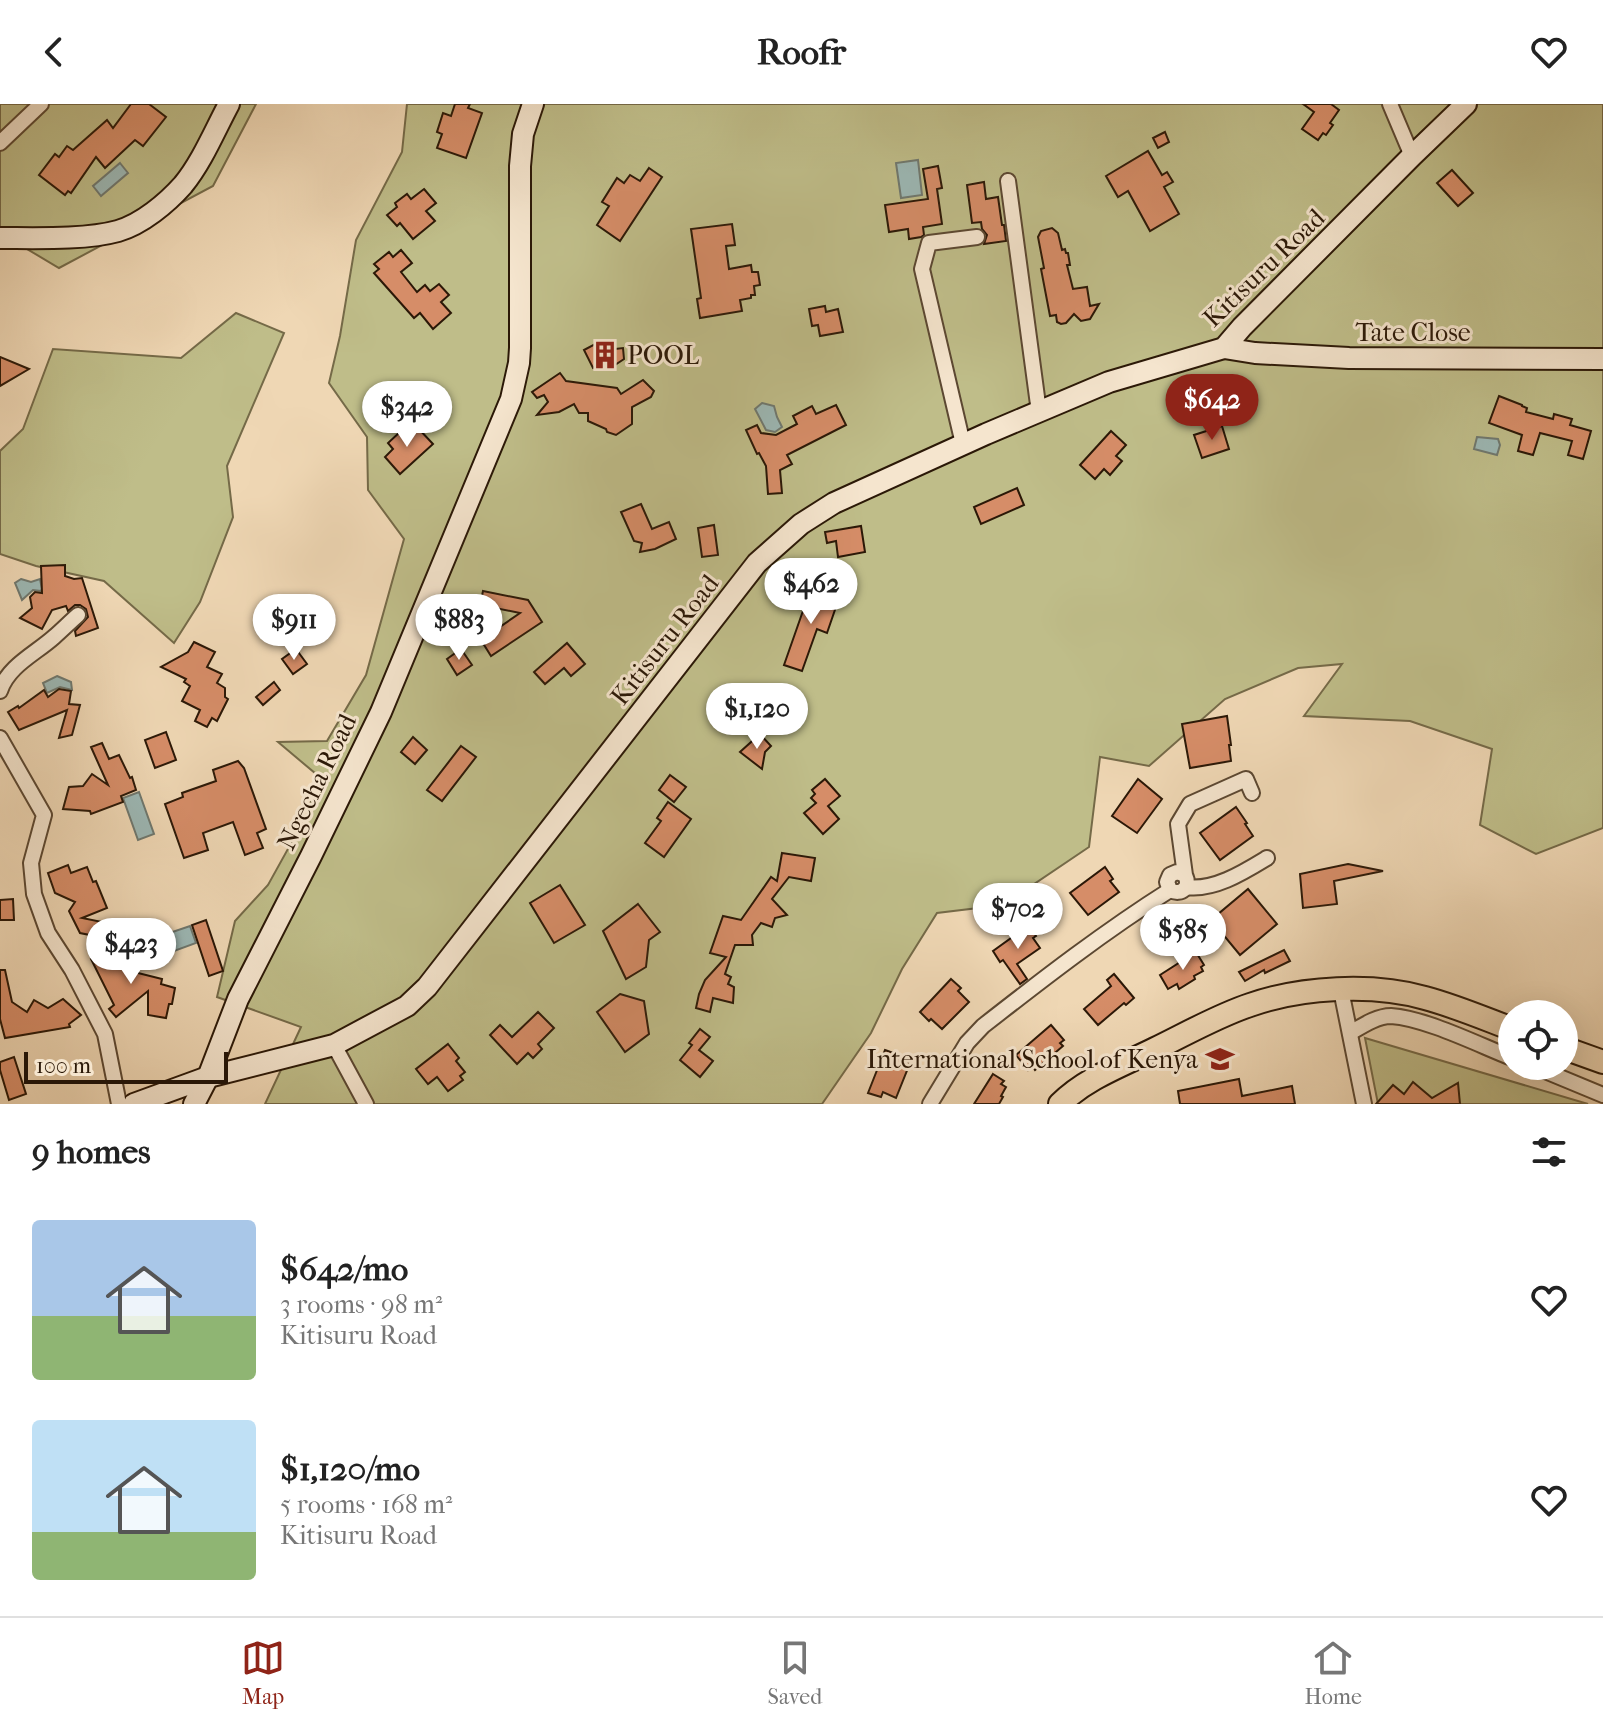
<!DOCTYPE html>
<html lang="en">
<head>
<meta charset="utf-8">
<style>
	:root { --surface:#fff; --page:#f2f2f2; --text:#222; --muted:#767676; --line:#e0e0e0; --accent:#8f2418 }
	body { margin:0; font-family:"IM FELL French Canon",serif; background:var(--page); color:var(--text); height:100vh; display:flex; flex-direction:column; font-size:30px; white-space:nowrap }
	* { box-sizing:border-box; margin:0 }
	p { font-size:26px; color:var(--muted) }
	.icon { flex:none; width:44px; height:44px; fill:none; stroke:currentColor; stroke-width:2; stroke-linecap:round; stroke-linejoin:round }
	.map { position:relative; height:1000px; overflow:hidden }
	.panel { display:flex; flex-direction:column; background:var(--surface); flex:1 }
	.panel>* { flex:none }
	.tools { position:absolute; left:1498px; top:896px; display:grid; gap:16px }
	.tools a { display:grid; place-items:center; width:80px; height:80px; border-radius:50%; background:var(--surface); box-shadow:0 8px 32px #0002; font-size:40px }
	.scale { position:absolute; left:24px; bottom:20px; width:204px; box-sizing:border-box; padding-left:8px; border:4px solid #2b1807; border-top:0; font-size:22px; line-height:28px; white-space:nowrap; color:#2b1807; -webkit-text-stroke:6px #f5e5ce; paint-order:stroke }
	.price { position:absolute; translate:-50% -68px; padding:0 18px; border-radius:28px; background:#fff; color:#222; font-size:26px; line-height:52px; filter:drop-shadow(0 2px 4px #0008) }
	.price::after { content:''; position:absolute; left:50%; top:48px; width:24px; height:18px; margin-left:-12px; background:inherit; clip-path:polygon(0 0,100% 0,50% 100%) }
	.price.on { background:var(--accent); color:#fff }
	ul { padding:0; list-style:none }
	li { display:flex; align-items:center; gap:24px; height:200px; padding:0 32px }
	li span { display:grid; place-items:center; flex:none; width:224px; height:160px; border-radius:8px; color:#555 }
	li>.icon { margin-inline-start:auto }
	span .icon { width:96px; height:96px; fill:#fffc; stroke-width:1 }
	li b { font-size:34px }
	h2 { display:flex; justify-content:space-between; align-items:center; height:96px; padding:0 32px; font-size:34px }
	header { display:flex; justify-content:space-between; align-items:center; height:104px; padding:0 32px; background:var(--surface); font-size:36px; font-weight:700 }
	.dock { display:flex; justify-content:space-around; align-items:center; height:112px; border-top:2px solid var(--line); background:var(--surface); font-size:22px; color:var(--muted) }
	.dock a { display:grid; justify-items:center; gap:4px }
	.dock .on { color:var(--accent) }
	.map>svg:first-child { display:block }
	.green { fill:#bfbd89; stroke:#756a48; stroke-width:2 }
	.water { fill:#9cb8b5; stroke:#6f786f; stroke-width:2 }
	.building { fill:#d68d68; stroke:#2b1807; stroke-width:2 }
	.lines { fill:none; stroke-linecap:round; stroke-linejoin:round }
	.street-casing { stroke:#5c4832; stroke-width:18 }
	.secondary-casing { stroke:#2b1807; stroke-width:24 }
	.primary-casing { stroke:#2b1807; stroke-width:26 }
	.street { stroke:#f5e5ce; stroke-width:14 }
	.secondary { stroke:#f5e5ce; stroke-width:20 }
	.primary { stroke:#efd7b4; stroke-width:22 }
	.labels { text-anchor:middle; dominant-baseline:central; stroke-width:6; stroke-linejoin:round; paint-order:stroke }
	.street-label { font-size:26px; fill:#2b1807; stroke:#f5e5ce }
	.poi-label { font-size:26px; fill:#2b1807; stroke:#f5e5ce; text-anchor:start }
</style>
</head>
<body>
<header><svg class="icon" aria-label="back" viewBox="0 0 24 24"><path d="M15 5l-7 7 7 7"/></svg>Roofr<svg class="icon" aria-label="heart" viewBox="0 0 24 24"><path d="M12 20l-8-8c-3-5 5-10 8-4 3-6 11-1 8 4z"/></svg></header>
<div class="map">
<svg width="1603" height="1000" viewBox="0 0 1603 1000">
	<rect width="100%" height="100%" fill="#efd7b4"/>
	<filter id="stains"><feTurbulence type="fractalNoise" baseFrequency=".0025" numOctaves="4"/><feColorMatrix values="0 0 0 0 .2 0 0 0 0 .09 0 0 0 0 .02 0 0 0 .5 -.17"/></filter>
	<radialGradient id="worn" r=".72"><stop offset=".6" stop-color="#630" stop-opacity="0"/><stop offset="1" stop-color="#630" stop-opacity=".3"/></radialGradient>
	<g class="green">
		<polygon points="0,0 256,0 213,82 59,164 0,129"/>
		<polygon points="407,0 1603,0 1603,724 1536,750 1480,721 1492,645 1410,617 1304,612 1342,560 1298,564 1225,595 1149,662 1100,653 1089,743 1003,801 937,809 902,865 871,929 822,1000 265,1000 301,923 217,893 235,817 268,781 309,707 316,670 278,638 327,637 366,571 404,435 368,386 367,333 329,279 340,232 356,136 402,48"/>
		<polygon points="236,209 284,229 227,362 233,413 200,498 174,539 104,477 36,462 0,450 0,347 23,325 53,245 181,254"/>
		<polygon points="1365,934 1588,1000 1378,1000"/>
	</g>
	<g class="water">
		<polygon points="918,56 922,91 901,94 896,59"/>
		<polygon points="120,59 128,69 101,92 93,82"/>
		<polygon points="762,299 774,302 777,313 782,323 775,328 766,326 755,305"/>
		<polygon points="1477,333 1498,335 1500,341 1497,351 1474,345"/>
		<polygon points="21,475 31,478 40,475 42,485 41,487 33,486 22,496 15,479"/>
		<polygon points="57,572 71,578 72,586 60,583 47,589 43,579"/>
		<polygon points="139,688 154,730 138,736 123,694"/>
		<polygon points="190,822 196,839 155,854 149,836"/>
	</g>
	<g class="building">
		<polygon points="131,0 149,0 166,13 143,42 135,36 105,64 96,53 71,89 68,87 65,91 39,71 55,50 59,53 67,42 73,46 107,16 113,24"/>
		<polygon points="455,0 470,0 468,4 482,9 466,54 437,44 442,30 437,28 443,9 451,12"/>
		<polygon points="1303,0 1331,0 1339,6 1330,19 1333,21 1326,31 1323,29 1318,36 1302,25 1314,8"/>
		<polygon points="1165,28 1169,38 1158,44 1153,34"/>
		<polygon points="1148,47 1162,71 1167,68 1173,78 1164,83 1179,110 1150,127 1128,87 1118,93 1106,72"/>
		<polygon points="938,62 942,84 937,85 942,120 923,123 924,131 921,133 909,135 908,125 889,128 885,101 928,95 923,65"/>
		<polygon points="649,64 662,73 620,137 597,121 609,102 602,98 617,74 624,79 630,71 640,77"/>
		<polygon points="1452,66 1473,89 1458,102 1437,79"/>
		<polygon points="984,78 986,95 998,93 1002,121 1004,121 1006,137 984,140 987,131 982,125 981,118 972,119 967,81"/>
		<polygon points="424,85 436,99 426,107 435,117 413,135 400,119 397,122 387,111 397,103 395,99 407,90 411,95"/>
		<polygon points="732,120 735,141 726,142 729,165 751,161 752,168 758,168 760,181 754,182 755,191 751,191 751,194 740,196 742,207 700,214 697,195 701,194 691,125"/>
		<polygon points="1052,124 1058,129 1062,146 1065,145 1066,149 1068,149 1070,161 1067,161 1073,185 1087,183 1090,202 1099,200 1090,215 1081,217 1074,210 1066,219 1061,220 1057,218 1056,211 1050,212 1041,165 1044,164 1038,133 1041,127"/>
		<polygon points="401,146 412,159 401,168 417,188 425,181 430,187 439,180 449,191 441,198 451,209 433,225 420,209 414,214 374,169 379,165 374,160 389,148 393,153"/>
		<polygon points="825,202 826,208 838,205 843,228 820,232 818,221 812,222 809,205"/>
		<polygon points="597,239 615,245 623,244 624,255 615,261 604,258 593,264 584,246"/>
		<polygon points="0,253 29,265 0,282"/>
		<polygon points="560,269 566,277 617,284 621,290 643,276 654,287 651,293 632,303 632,320 616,331 607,328 606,325 588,317 588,309 579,309 574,300 559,308 537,311 548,298 544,291 537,294 532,288"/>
		<polygon points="1499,292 1522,301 1522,302 1527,304 1526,308 1553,315 1554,310 1572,315 1570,321 1591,327 1583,355 1568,351 1572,337 1540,329 1533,351 1518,347 1522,331 1489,319"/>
		<polygon points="836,301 846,321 787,351 792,360 780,366 782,389 768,390 766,362 759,349 757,350 746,326 757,321 761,329 776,331 797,320 793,312 812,302 816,310"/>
		<polygon points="1222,322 1229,345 1202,354 1194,331"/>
		<polygon points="417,323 433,340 400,370 385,353 393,345 388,339 401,327 406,333"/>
		<polygon points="1111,327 1126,341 1116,352 1122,357 1110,371 1104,365 1095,375 1080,361"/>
		<polygon points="1017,384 1024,401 981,420 974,403"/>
		<polygon points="641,400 652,425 669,418 676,435 655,445 640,448 642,439 634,437 621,408"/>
		<polygon points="714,421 718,451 702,453 698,424"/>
		<polygon points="861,422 865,448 838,453 836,437 827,439 825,428"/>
		<polygon points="65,461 65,472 74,475 82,474 98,524 76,532 75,527 88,513 86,505 80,501 75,501 68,507 66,502 52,506 42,525 20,514 32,504 30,493 35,488 42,489 41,462"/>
		<polygon points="811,484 839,494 827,529 817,525 802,567 784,561"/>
		<polygon points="483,487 528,496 542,518 491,552 481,536 520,509 480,501"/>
		<polygon points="194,538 215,548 207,563 222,570 217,579 225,584 225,593 228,595 217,617 212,614 207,623 195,617 200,606 182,597 190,582 184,578 186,575 161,563 188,548"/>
		<polygon points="567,539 585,560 571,572 564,564 545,580 534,568"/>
		<polygon points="296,545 307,560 293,570 282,555"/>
		<polygon points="461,545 472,561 457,571 447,555"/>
		<polygon points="274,578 280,586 263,601 256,593"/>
		<polygon points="59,585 71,587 69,600 80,601 72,631 59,634 67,606 19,626 8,608 18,602 19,604 44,586 48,593"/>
		<polygon points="777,588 793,601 778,621 762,608"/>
		<polygon points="1227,612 1231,641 1229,641 1231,657 1190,664 1182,620"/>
		<polygon points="166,628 176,656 155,664 145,636"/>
		<polygon points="760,630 771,642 765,648 762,665 740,648"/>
		<polygon points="413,633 427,646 415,660 401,648"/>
		<polygon points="102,639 109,655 119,651 130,674 132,673 136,686 121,692 123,698 91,710 90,707 63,705 69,683 83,682 92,670 108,681 91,643"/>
		<polygon points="461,642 476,653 442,697 427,686"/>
		<polygon points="238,657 244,664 266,725 257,729 263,744 245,751 233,718 203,729 208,746 184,754 165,700 183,693 182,689 216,677 213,666"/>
		<polygon points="670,671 686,683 674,698 659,686"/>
		<polygon points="825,675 840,692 828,702 839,715 823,730 804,709 816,699 811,694 815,690 812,686"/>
		<polygon points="1138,675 1162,695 1137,729 1112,712"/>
		<polygon points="668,698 691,715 664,753 645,739 661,717 657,714"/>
		<polygon points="1236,703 1247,719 1245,720 1253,732 1220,756 1200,729"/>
		<polygon points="782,749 815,754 811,777 789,773 772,795 787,811 775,814 772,823 761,819 752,831 753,841 735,841 725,870 731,873 728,880 734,883 733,899 713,894 710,908 696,904 699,890 705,876 726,853 710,849 723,812 741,816 771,773 777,777"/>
		<polygon points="1348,760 1383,767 1334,777 1337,800 1303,804 1300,770"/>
		<polygon points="68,761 71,769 87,763 93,778 96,777 107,804 82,814 107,819 105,834 80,829 69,807 75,798 55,789 48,769"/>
		<polygon points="1105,763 1113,775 1110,777 1119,788 1088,811 1070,789"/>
		<polygon points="560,781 585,821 554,839 530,799"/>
		<polygon points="1248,785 1277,820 1240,851 1211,816"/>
		<polygon points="13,795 14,816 0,816 0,796"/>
		<polygon points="638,800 660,828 649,836 646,863 626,875 603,827"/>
		<polygon points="206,816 223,867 209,872 192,821"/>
		<polygon points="1029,821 1036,832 1033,834 1040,844 1017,860 1027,875 1020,880 1003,856 1000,858 993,847"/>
		<polygon points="119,840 118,864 162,875 161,880 175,884 172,900 169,900 166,914 148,911 148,887 116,913 109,905 114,901 91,855"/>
		<polygon points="1284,846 1290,857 1265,869 1264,866 1245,877 1239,868"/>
		<polygon points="1196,848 1204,861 1201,863 1203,867 1194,872 1195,875 1179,885 1177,880 1168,885 1160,871"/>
		<polygon points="0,866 5,866 12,898 27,908 34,896 48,904 63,895 81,911 69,920 70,923 5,934 0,915"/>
		<polygon points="1114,870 1134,894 1126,901 1124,899 1098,921 1084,905 1111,882 1107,876"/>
		<polygon points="951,875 961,884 958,887 969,898 942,925 931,915 929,917 920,908"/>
		<polygon points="620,890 644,897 649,930 625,948 597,908"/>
		<polygon points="538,908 554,924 538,940 542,945 533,954 528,949 517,960 490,931 500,921 512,933"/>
		<polygon points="1051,921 1064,936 1060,939 1063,942 1035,966 1032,962 1028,966 1016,951"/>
		<polygon points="700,925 710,933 699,946 713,957 700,973 680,956 692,941 689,939"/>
		<polygon points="448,940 459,954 456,957 465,968 460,972 463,976 448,987 437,973 428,980 416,965"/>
		<polygon points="885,946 899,951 897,954 910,959 896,994 883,988 881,993 868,989"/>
		<polygon points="14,953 26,990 9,996 0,966 0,958"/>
		<polygon points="993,970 1004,977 1001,980 1006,983 1001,992 1003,993 999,1000 974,1000"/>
		<polygon points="1239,975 1242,992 1292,982 1295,1000 1180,1000 1178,987"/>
		<polygon points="1413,978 1432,994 1458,979 1460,1000 1376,1000 1393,981 1404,990"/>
	</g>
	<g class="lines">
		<defs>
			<g id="street">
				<polyline points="1390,0 1412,52"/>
				<polyline points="0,39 41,0"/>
				<polyline points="1008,77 1039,308"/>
				<polyline points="963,340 922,165 929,139 977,133"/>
				<path d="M0 587C8 562 35 550 54 533 62 526 70 518 78 511"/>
				<polyline points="0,634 44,711 31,759 34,790 48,829 72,866 105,930 119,1000"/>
				<path d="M1185 771 1177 768 1170 771 1167 778 1170 786C1182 792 1191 783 1185 771L1178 720 1190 700 1246 675 1252 689"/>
				<path d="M1186 783C1214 787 1244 768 1267 754"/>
				<polyline points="1341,886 1364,1000"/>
				<path d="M1350 929C1362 922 1377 912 1391 912 1425 914 1479 941 1512 954"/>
				<polyline points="334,941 366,1000"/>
				<polyline points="1533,962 1603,991"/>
				<path d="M930 1000 967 939 983 922C1043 875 1105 827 1170 786"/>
			</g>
			<g id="secondary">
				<path d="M0 134C34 134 86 136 118 127 142 120 167 99 183 81 202 58 215 26 229 0"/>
				<polyline points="1224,244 1255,249 1349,254 1603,255"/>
				<polyline points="134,1000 208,973 334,941 407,902 427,883 757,459 801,420 834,399 986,330 1109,278 1224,244 1242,223 1412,52 1466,0"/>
				<polyline points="194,1000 208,973 238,895 311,752 381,608 511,295 519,259 520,244 520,62 523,30 533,0"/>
			</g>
			<g id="primary">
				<polyline points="1564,944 1603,958"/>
				<path d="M1060 1000C1086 974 1123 961 1155 945 1186 930 1217 912 1250 901 1301 883 1373 879 1425 894 1455 902 1483 914 1512 925"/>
			</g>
		</defs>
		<use href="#street" class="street-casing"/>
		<use href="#secondary" class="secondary-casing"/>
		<use href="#primary" class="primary-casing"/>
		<use href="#street" class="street"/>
		<use href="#secondary" class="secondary"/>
		<use href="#primary" class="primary"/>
	</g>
	<defs>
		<symbol id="building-bare" viewBox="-9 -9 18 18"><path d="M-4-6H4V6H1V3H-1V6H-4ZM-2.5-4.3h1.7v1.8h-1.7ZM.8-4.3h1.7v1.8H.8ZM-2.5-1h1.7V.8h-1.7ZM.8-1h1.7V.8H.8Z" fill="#8f2418" stroke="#f5e5ce" stroke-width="2.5" paint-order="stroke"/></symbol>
		<symbol id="school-bare" viewBox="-9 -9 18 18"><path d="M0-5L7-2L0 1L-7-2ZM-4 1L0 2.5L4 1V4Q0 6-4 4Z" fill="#8f2418" stroke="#f5e5ce" stroke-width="2.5" paint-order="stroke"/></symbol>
	</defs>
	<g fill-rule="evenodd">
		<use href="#building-bare" x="585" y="231" width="40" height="40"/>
		<use href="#school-bare" x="1200" y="935" width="40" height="40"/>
	</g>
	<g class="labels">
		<g class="street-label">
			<text transform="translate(1264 164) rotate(-44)">Kitisuru Road</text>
			<text x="1413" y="228">Tate Close</text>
			<text transform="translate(665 536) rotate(-52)">Kitisuru Road</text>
			<text transform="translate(317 678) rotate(-64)">Ngecha Road</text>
		</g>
		<g class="poi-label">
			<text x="627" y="251">POOL</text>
			<text x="1198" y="955" text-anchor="end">International School of Kenya</text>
		</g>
	</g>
	<rect width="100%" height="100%" filter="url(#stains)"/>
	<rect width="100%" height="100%" fill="url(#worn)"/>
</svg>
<div class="tools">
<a><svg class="icon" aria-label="locate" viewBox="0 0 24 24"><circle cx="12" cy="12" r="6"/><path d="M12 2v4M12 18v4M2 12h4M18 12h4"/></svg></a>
</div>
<div class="scale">100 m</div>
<b class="price on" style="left:1212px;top:338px">$642</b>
<b class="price" style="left:407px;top:345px">$342</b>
<b class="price" style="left:811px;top:522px">$462</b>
<b class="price" style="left:294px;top:558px">$911</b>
<b class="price" style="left:459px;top:558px">$883</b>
<b class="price" style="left:757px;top:647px">$1,120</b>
<b class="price" style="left:1018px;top:847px">$702</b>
<b class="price" style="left:1183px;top:868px">$585</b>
<b class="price" style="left:131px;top:882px">$423</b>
</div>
<section class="panel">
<h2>9 homes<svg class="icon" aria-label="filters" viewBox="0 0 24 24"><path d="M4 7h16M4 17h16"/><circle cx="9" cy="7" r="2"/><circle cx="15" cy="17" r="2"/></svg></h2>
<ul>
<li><span style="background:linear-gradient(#a9c7e8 60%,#8fb573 0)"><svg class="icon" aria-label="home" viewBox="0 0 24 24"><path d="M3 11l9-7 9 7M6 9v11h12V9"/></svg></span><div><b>$642/mo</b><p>3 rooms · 98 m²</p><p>Kitisuru Road</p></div><svg class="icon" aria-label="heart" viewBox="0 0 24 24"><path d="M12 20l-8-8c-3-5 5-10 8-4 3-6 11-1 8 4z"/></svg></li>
<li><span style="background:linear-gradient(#bfe0f5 70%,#8fb573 0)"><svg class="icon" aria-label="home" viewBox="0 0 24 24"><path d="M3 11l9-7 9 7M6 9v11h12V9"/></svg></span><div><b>$1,120/mo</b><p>5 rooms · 168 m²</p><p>Kitisuru Road</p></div><svg class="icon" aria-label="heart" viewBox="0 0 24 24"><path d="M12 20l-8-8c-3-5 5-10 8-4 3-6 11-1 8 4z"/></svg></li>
</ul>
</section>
<nav class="dock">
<a class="on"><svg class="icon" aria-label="map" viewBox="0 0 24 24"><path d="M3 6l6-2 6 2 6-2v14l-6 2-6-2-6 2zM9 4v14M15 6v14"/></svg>Map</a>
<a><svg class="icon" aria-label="saved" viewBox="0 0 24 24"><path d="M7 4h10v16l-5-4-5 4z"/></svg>Saved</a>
<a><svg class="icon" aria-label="home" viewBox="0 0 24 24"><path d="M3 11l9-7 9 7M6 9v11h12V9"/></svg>Home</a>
</nav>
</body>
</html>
